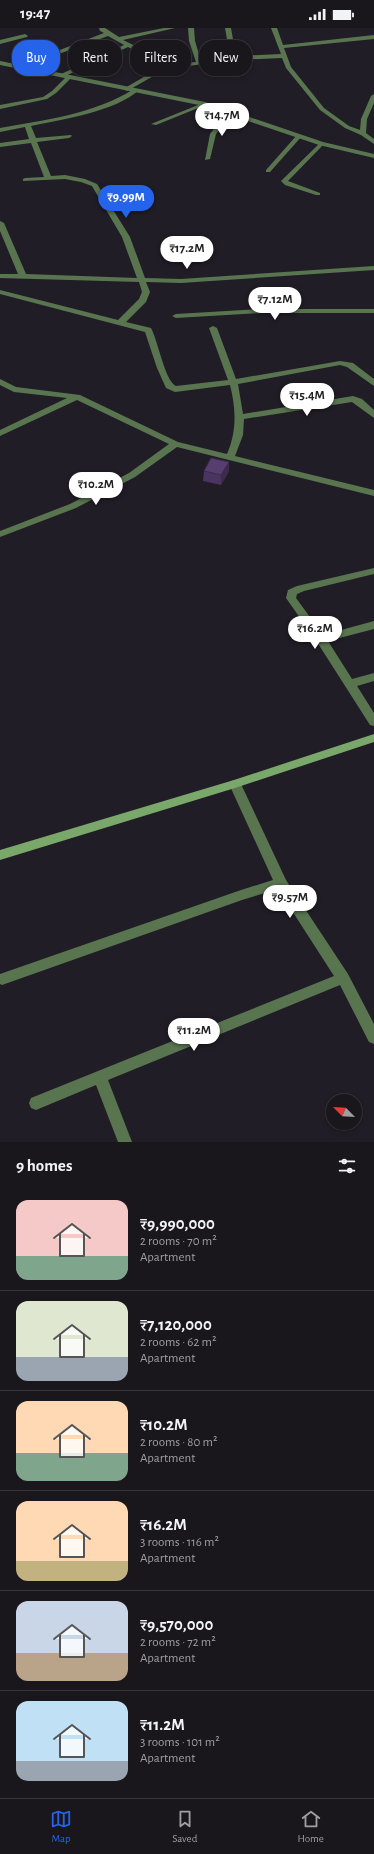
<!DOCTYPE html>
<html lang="en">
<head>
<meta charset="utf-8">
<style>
	:root { --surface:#19161c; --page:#262329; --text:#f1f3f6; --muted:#9f9fa3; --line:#37353b; --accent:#2563eb }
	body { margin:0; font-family:"Alegreya Sans",sans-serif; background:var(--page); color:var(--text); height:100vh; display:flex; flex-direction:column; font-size:15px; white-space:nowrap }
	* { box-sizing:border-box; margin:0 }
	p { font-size:13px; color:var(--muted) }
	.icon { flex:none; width:22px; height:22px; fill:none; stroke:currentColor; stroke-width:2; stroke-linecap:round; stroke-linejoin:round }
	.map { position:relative; height:1114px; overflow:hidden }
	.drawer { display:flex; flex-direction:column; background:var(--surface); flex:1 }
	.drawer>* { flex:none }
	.guide { position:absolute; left:12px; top:12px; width:350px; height:36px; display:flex; gap:8px }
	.needle { width:26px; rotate:294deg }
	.fabs { position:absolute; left:326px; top:1066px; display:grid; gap:8px }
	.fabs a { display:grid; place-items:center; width:36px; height:36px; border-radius:50%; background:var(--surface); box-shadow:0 2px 6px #0003,0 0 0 1px var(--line); font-size:20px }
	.price { position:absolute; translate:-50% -34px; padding:0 9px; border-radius:14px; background:#fff; color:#222; font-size:13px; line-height:26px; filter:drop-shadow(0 1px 2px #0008) }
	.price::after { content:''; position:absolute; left:50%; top:24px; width:12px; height:9px; margin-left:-6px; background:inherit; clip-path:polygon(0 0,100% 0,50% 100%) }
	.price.on { background:var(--accent); color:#fff }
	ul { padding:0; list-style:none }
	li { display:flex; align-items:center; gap:12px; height:100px; padding:0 16px }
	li+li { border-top:1px solid var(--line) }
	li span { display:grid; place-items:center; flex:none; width:112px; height:80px; border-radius:12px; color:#555 }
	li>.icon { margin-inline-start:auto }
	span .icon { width:48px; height:48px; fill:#fffc; stroke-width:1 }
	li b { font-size:17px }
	h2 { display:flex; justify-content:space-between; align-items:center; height:48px; padding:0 16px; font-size:17px }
	.chip { padding:0 14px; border-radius:16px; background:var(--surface); box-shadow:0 2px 6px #0003,0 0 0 1px var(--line); font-size:14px; line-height:36px }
	.chip.on { background:var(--accent); color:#fff }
	.status { display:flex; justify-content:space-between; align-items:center; height:28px; padding:0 20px; background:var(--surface); direction:ltr }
	.status svg { height:11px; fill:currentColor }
	.menu { display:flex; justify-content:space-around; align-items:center; height:56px; border-top:1px solid var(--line); background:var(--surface); font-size:11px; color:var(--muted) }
	.menu a { display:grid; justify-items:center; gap:2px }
	.menu .on { color:var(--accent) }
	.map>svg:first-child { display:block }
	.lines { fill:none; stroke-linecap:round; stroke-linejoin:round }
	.minor { fill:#597550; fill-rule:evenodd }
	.tertiary { fill:#597550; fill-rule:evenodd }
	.secondary { fill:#7aa76a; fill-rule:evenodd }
	.wall { fill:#4a3560 }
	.shaded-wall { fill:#3c2b4e }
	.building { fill:#563e70; stroke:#3c2b4e }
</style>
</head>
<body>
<div class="status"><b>19:47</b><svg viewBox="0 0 49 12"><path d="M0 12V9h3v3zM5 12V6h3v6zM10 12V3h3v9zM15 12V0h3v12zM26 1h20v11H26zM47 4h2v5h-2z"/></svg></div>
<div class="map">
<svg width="374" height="1114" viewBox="0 0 374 1114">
	<rect width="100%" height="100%" fill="#211d26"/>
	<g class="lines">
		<g class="minor">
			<polygon points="99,0 105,0 119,9 164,0 175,0 123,12 158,29 166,37 196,34 189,13 188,0 194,0 195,13 201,33 230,29 225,0 231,0 236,28 281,26 271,0 277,0 283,17 374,7 374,11 284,20 291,39 324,80 349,98 360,102 361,91 371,68 374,66 374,75 367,91 366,105 374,111 374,116 361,107 345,100 320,82 286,40 282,30 233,32 166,41 127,63 125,62 125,60 161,39 154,31 128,19 63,49 59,49 59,47 124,17 108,8 56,27 25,42 20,41 52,25 104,5 100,3"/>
			<polygon points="25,6 28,8 27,9 0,16 0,12"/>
			<polygon points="66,49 71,50 56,65 47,71 0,81 0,77 43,69 52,63"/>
			<path d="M134 61 139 62C117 83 60 92 31 98L36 110 71 107 72 108 69 110 37 114 51 148 65 147 85 151 97 156 130 209 145 250 181 251 374 238V242L181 255 146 254 150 264 146 274 126 294 151 300C158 313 165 353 176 358L228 352 209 300 213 298 217 300 236 351 340 333 353 335 374 351V358L347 339 340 337 238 356 243 386 353 368 362 371 374 382V390L352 374 244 391 243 407 235 428 374 462V468L177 419 135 449 76 480 0 509V503L70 476 129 445 169 416 77 372 0 408V402L67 370 14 364 0 357V351L16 359 80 367 178 414 227 426C237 403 236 381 230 357L175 364 166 360 157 340 145 304 0 266V262L118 292 139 271 142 264 139 254 0 250V246H18L0 203V193L4 195 26 246 137 250 122 209 92 158 81 154 65 151 23 153V151L25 150 44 149 31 115 0 119V115L29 111 25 99 0 104V100C45 92 94 86 134 61Z"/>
			<polygon points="203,75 208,76 156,97 151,96"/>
			<polygon points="228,82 233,83 216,106 210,131 205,132 210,106"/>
			<polygon points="297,107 302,108 270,144 266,144 266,142"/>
			<polygon points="321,114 324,116 323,117 288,153 320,165 320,167 316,167 285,157 281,153 282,152"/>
			<polygon points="262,281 374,281 374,285 262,285 176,290 172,288 176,286"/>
			<polygon points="374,540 374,546 304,563 297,566 296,570 323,607 374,593 374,601 328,613 352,651 374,645 374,653 357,658 374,685 374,698 370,697 317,614 286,570 288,562 297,558"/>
			<polygon points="235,752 239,753 241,756 286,852 348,946 374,996 374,1016 369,1014 340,957 108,1052 132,1114 118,1114 96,1057 36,1082 31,1080 29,1075 31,1070 334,948 278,861 242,872 2,957 0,956 0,946 241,862 273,852 229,756 231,753"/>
		</g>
		<polygon class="tertiary" points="0,33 205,74 323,114 374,126 374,130 319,117 204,78 0,37"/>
		<polygon class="secondary" points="374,706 374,714 235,760 0,832 0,822 234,752"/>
	</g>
	<polygon class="wall" points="204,443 229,443 221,457 203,453"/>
	<polygon class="shaded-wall" points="229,434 229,443 221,457 221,447"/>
	<polygon class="building" points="211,430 229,434 221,447 204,443"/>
</svg>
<div class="fabs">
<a><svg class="needle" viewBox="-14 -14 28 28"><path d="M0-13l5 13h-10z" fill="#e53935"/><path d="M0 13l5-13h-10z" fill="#9f9fa3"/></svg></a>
</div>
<b class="price" style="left:222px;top:109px">₹14.7M</b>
<b class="price on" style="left:126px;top:191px">₹9.99M</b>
<b class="price" style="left:187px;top:242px">₹17.2M</b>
<b class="price" style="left:275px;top:293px">₹7.12M</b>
<b class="price" style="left:307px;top:389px">₹15.4M</b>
<b class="price" style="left:96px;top:478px">₹10.2M</b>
<b class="price" style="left:315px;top:622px">₹16.2M</b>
<b class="price" style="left:290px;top:891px">₹9.57M</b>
<b class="price" style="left:194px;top:1024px">₹11.2M</b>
<div class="guide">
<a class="chip on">Buy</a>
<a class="chip">Rent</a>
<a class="chip">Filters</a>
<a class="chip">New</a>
</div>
</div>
<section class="drawer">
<h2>9 homes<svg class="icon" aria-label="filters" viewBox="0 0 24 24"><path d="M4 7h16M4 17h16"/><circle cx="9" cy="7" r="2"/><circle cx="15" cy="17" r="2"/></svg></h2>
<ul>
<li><span style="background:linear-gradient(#f6c9c9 70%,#7fa58c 0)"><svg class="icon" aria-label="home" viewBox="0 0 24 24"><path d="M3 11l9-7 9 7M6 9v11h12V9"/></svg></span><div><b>₹9,990,000</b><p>2 rooms · 70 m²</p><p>Apartment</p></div></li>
<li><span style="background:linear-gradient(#dfe7d0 70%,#9aa5b1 0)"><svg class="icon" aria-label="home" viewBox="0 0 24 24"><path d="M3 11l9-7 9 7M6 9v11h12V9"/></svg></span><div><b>₹7,120,000</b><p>2 rooms · 62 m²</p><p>Apartment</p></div></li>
<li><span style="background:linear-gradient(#ffd9b3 65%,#7fa58c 0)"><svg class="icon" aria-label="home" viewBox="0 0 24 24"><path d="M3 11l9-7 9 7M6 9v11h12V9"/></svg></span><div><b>₹10.2M</b><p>2 rooms · 80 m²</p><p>Apartment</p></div></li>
<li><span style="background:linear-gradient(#ffd9b3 75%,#c2b280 0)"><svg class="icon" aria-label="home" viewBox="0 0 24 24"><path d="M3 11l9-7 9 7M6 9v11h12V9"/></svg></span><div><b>₹16.2M</b><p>3 rooms · 116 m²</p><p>Apartment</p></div></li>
<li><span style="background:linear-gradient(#c9d6e8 65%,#b9a48a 0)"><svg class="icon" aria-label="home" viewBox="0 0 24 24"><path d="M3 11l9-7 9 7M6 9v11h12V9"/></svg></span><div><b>₹9,570,000</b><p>2 rooms · 72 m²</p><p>Apartment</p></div></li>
<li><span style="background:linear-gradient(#bfe0f5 75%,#9aa5b1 0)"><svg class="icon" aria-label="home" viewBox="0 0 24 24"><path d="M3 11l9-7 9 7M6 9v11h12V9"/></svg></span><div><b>₹11.2M</b><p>3 rooms · 101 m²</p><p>Apartment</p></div></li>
</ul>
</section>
<nav class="menu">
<a class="on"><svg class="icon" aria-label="map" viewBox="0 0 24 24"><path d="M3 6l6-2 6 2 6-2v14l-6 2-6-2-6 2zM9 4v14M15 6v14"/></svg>Map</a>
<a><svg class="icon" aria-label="saved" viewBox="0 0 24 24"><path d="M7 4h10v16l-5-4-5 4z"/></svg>Saved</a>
<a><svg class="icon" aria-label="home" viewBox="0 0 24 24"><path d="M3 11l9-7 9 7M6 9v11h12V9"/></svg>Home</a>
</nav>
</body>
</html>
